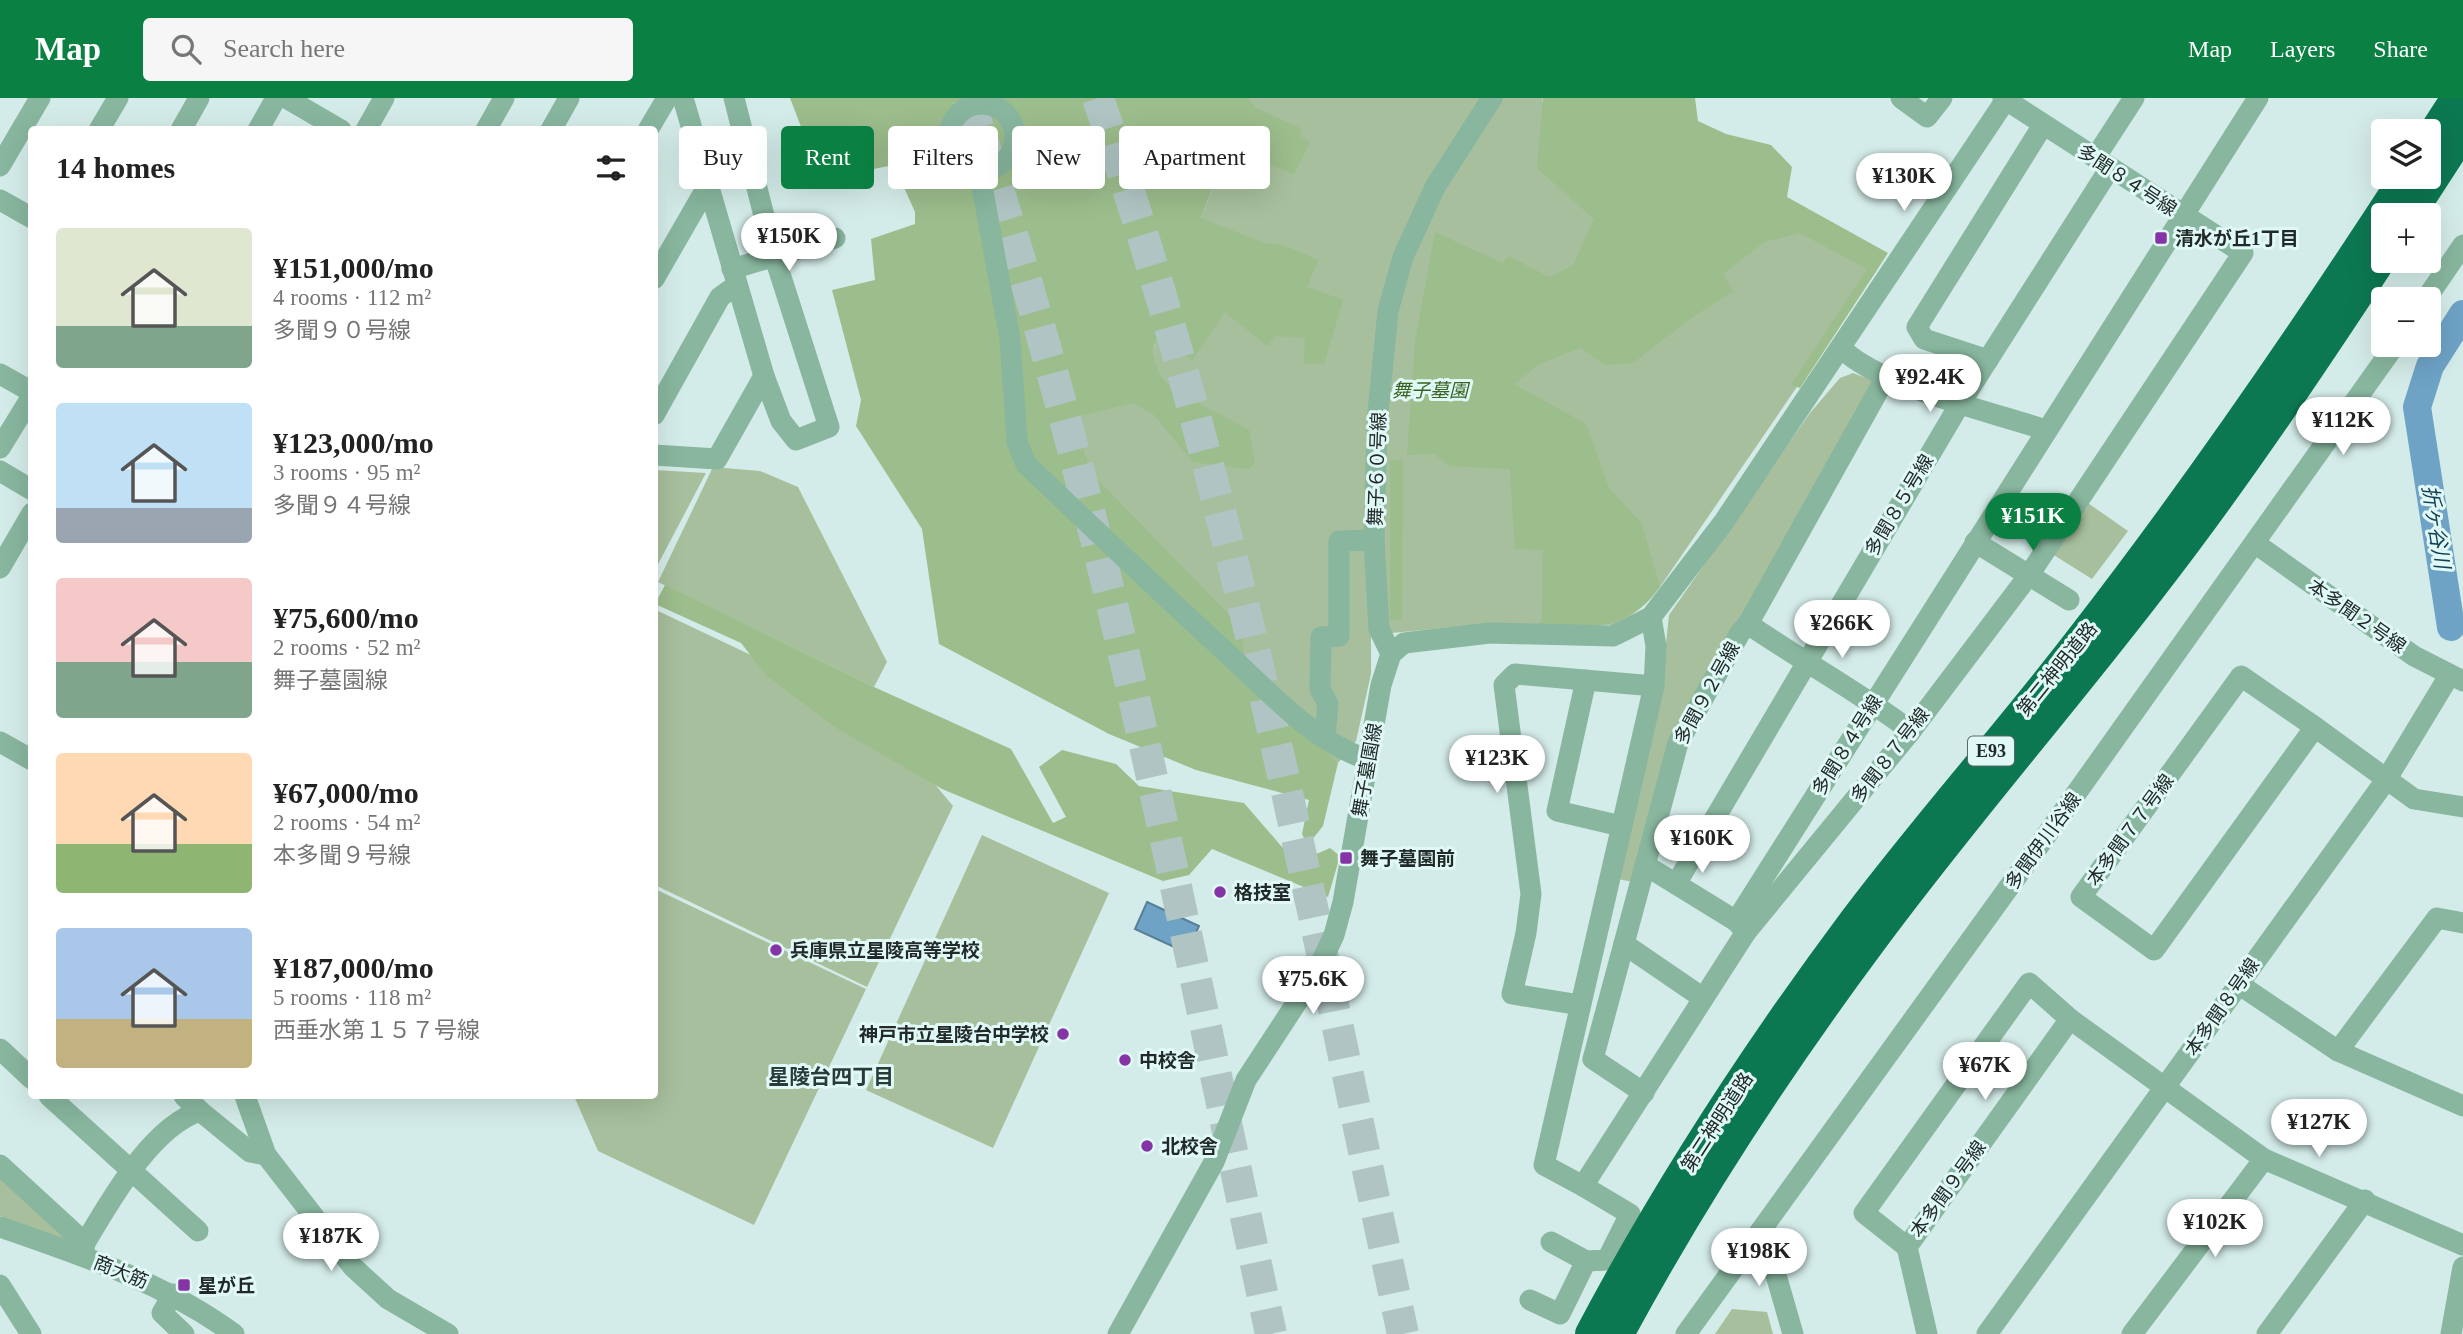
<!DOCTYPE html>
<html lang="en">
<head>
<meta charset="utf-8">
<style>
	:root { --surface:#fff; --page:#f6f6f6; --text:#222; --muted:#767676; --accent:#0b8043 }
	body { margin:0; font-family:"Times New Roman","Noto Sans JP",serif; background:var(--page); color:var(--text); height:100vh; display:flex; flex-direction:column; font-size:26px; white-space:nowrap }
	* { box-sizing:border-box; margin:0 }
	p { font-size:23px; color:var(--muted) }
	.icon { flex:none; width:38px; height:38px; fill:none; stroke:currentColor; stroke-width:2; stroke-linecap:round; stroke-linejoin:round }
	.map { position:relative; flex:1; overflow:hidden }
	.drawer { position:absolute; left:28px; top:28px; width:630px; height:973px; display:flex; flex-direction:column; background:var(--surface); border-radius:7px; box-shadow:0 7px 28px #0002 }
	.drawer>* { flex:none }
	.banner { position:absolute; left:679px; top:28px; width:665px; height:63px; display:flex; gap:14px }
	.tools { position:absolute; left:2371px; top:21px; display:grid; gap:14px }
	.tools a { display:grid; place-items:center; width:70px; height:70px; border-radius:7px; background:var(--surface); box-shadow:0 7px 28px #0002; font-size:35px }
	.price { position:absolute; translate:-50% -60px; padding:0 16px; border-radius:24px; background:#fff; color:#222; font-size:23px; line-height:46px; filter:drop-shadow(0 2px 4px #0008) }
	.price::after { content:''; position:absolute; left:50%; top:42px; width:21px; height:16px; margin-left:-10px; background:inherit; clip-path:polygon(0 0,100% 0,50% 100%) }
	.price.current { background:var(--accent); color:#fff }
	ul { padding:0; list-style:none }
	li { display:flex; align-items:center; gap:21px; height:175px; padding:0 28px }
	li span { display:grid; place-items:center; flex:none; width:196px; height:140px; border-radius:7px; color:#555 }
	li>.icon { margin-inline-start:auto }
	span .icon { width:84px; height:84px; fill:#fffc; stroke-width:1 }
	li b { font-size:30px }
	h2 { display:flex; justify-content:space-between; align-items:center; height:84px; padding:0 28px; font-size:30px }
	.chip { padding:0 24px; border-radius:7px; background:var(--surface); box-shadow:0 7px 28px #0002; font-size:24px; line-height:63px }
	.chip.current { background:var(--accent); color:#fff }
	header { display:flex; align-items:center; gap:42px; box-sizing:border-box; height:98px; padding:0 35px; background:var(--accent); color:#fff }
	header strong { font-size:33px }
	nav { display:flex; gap:38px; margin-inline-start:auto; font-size:24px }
	.search { width:490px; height:63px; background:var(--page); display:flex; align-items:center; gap:18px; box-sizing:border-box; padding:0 24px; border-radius:7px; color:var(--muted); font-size:26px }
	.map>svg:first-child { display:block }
	.green { fill:#a7bf9c }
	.forest { fill:#9cbd8c }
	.water { fill:#6ea3c6; stroke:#577f97; stroke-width:2 }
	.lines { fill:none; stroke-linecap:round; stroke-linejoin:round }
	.river { stroke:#6ea3c6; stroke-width:28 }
	.highway-tunnel { stroke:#b0c5c3; stroke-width:32; stroke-dasharray:32 16; stroke-linecap:butt }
	.minor { stroke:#88b69e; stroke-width:21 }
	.highway { stroke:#0c7851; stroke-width:32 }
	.poi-dot { fill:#8434a4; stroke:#e1f9f6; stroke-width:2.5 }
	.labels { text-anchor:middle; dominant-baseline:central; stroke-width:6; stroke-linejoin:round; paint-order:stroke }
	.shield { fill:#e1f9f6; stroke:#5b6866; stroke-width:2 }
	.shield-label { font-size:18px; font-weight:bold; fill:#212a29 }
	.street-label { font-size:19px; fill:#212a29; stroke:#e1f9f6 }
	.poi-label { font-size:19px; font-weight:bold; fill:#212a29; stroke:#e1f9f6; text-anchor:start }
	.park-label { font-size:19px; font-style:italic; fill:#396321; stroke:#e1f9f6 }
	.water-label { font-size:21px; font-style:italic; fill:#123e56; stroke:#e1f9f6 }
	.neighbourhood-label { font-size:21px; font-weight:bold; fill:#283b39; stroke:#e1f9f6 }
</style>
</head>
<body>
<header>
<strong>Map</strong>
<div class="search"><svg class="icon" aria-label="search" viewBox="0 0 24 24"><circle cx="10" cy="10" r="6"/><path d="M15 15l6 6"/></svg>Search here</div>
<nav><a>Map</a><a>Layers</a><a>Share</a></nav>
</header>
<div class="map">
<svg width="2463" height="1236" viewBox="0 0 2463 1236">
	<rect width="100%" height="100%" fill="#d4ece9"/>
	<g class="green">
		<polygon points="1227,0 1543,0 1542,3 1877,172 1660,489 1632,516 1613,527 1465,528 1371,537 1371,576 1356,643 1338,665 1290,627 1257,636 997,233 1153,262 1155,241 1222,65"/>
		<polygon points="1853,275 1877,284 1707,578 1633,784 1618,781 1660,602 1669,517 1810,315 1840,280"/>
		<polygon points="713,369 760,373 798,389 887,564 874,589 658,484"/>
		<polygon points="655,372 706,375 655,472 654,372"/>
		<polygon points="2085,403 2128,433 2092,481 2049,454"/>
		<polygon points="656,512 877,617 953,708 867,889 655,787"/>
		<polygon points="982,737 1109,795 993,1050 866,992"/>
		<polygon points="655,791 866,891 754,1127 598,1053 574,998 654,998"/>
		<polygon points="0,1073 80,1152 0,1118"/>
		<polygon points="1732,1211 1767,1214 1773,1236 1715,1236"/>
	</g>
	<g class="forest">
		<path d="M790 0H1247L1256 10 1302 31 1300 38 1310 44 1294 76 1252 61 1222 65 1201 120 1264 145 1283 147 1318 162 1307 189 1343 202 1324 266H1304L1305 240 1276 238 1267 248 1225 214 1192 263 1159 236C1149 250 1154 273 1167 285 1182 299 1229 320 1249 332L1255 365 1249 371 1193 364 1154 317 1134 305 1070 320 1094 378 1242 530 1245 584 1338 665 1323 728 1311 743 1305 742 1302 736 1309 702 1196 672 1109 636 939 546 922 431 856 328 861 302 832 192 875 182 871 141 915 126V114L894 67 821 81Z"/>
		<path d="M1543 0H1695L1698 23 1726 36 1771 47 1792 69 1787 99 1888 155 1800 290 1791 287 1867 171 1800 135 1764 144 1723 176 1733 193 1690 221 1633 265 1605 267 1581 250 1541 265 1514 286 1586 326 1609 390 1642 426 1660 489C1625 537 1591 527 1539 527L1542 520 1543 452 1515 451 1510 371 1448 368 1435 356 1407 357 1415 244 1435 134 1502 165 1509 158 1549 179 1573 167 1594 121 1537 70Z"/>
		<polygon points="1390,362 1403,362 1402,522 1390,522"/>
		<polygon points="665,487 874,589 1011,651 1053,725 1066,719 1039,669 1062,652 1116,666 1139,688 1244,705 1282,749 1305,761 1330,750 1340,758 1328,799 1212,751 1189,777 1163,783 942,691 835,629 767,578 741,545 655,506"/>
	</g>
	<polygon class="water" points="1147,804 1199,828 1187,855 1135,831"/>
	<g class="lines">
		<polyline class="river" points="2451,529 2417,309 2430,268 2463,216"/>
		<g class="highway-tunnel">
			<path d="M968 0C1105 402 1181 822 1271 1236"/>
			<path d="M1098 0C1236 402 1313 821 1403 1236"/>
		</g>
		<g class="minor">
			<polyline points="286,0 341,32"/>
			<polyline points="683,0 764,278 781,323 796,342 829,329 774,157 734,0"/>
			<polyline points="1901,0 1927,19 1942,0"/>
			<circle cx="982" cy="39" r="33"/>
			<polyline points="99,32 118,0"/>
			<polyline points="181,32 199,0"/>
			<polyline points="258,32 276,0"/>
			<polyline points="366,32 384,0"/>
			<polyline points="486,32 504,0"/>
			<polyline points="551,32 569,0"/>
			<polyline points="648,32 667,0"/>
			<polyline points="2095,60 2134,0"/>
			<polyline points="0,68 40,0"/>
			<path d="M979 72 1010 241 1017 344 1026 366C1093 430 1160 494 1229 557 1270 595 1315 645 1369 662"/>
			<polyline points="0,102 32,120"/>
			<polyline points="732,171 835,140"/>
			<polyline points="654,181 707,89"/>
			<polyline points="2426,201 2463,147"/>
			<path d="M1842 251C1882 289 1991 314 2046 332"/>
			<polyline points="1988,262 1924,241 1917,229 2043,27"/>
			<polyline points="0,276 32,294"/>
			<polyline points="654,317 720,199 737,187"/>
			<polyline points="0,350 32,298"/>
			<polyline points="654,357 717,361 764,278"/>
			<polyline points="0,373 32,392"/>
			<polyline points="1975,444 2069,502"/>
			<polyline points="2256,446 2414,558 2463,583"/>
			<polyline points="0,470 32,415"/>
			<polyline points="1651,519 1656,548 1654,588 1544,1067 1583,1088 1746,834 1736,823 2258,0"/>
			<path d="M1748 526C1802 563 1859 594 1911 633"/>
			<polyline points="1391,556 1404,545 1490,535 1613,538 1651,519 1723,425 2007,0"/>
			<polyline points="1391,556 1379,531 1374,442 1377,324 1388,213 1403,159 1435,89 1492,0"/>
			<polygon points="2241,578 2315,629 2154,852 2081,799"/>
			<polyline points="1586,582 1557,713 1621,728"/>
			<polyline points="2315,629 2414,701 2463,709"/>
			<polyline points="1325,638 1328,606 1320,591 1321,539 1339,538 1339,443 1374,442"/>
			<polyline points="0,644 32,662"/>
			<polyline points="1645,767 1736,823"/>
			<polyline points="1676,786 1961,304 2110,70"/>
			<polyline points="1746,834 1911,633 2029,477 2243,155 2003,0"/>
			<polyline points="1624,846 1703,900"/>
			<polyline points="2237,885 2338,953 2463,1008"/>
			<polyline points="1580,907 1512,896 1526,835 1531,796 1504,587 1515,576 1654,588"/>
			<polyline points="0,951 32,981"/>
			<polyline points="2338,953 2437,820 2463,825"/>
			<polyline points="1644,995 1593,961 1678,645 1740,535 1748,526 1886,279"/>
			<polyline points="49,998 198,1133"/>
			<polyline points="184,998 200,1013"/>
			<polyline points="245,998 266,1057 353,1169 388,1201 448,1236"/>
			<polyline points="0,1067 85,1145"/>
			<path d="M0 1129C83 1158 163 1184 234 1236"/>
			<polyline points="1763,1132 1793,1236"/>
			<polyline points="1551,1144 1586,1163"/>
			<polyline points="1907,1149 1864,1115 2029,885 2070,921"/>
			<path d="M83 1158 85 1145C111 1102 151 1029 200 1013L250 1054 266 1057"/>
			<polyline points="0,1187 31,1236"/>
			<polyline points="173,1196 162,1215 184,1236"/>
			<polyline points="1530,1202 1560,1216 1586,1163 1607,1162 1630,1116 1583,1088"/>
			<polyline points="1118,1236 1214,1064 1246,982 1316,875 1334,837 1343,804 1381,587 1391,556"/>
			<polyline points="1686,1236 2043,742 2395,247"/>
			<polyline points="1927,1236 1907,1149 2070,921 2264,1061 2463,1147"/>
			<polyline points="1987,1236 2386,682 2449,578"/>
			<polyline points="2132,1236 2264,1061"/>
			<polyline points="2267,1236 2365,1102"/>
			<polyline points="2451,1236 2463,1169"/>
		</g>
		<g class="highway">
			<polyline points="2429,43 2457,0"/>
			<polyline points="2409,117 2463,34"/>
			<path d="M1591 1236C1666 1094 1755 957 1851 828 1925 729 2008 637 2083 539 2198 391 2304 236 2406 79"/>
			<path d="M1618 1236C1692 1099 1777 969 1870 844 1959 723 2059 609 2151 489 2234 382 2310 269 2384 156"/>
		</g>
	</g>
	<g class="poi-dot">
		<rect x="2154" y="133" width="14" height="14" rx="3.5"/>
		<rect x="1339" y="753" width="14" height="14" rx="3.5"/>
		<circle cx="1220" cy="794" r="7"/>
		<circle cx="776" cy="852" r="7"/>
		<circle cx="1063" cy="936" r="7"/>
		<circle cx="1125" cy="962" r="7"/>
		<circle cx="1147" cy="1048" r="7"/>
		<rect x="177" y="1180" width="14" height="14" rx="3.5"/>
	</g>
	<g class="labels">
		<rect class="shield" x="1968" y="638.5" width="46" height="29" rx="5"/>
		<g class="shield-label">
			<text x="1991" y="653">E93</text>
		</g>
		<g class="street-label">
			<text transform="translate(2127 82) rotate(33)">多聞８４号線</text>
			<text transform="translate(1377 371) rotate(-88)">舞子６０号線</text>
			<text transform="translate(1899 407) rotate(-59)">多聞８５号線</text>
			<text transform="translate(2357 518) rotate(35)">本多聞２号線</text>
			<text transform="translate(2057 571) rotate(-51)">第二神明道路</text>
			<text transform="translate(1707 595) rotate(-61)">多聞９２号線</text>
			<text transform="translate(1847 647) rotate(-58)">多聞８４号線</text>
			<text transform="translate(1890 657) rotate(-52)">多聞８７号線</text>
			<text transform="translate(1367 672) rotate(-80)">舞子墓園線</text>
			<text transform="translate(2130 732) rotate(-54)">本多聞７７号線</text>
			<text transform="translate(2043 743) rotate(-54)">多聞伊川谷線</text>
			<text transform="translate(2222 909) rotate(-55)">本多聞８号線</text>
			<text transform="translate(1717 1024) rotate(-57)">第二神明道路</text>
			<text transform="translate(1948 1091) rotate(-54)">本多聞９号線</text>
			<text transform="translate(121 1174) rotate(22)">商大筋</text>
		</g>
		<g class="poi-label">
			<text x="2175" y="140">清水が丘1丁目</text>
			<text x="1360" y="760">舞子墓園前</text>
			<text x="1234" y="794">格技室</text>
			<text x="790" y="852">兵庫県立星陵高等学校</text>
			<text x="1049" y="936" text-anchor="end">神戸市立星陵台中学校</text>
			<text x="1139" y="962">中校舎</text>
			<text x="1161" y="1048">北校舎</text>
			<text x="198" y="1187">星が丘</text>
		</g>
		<g class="park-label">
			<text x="1430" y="292">舞子墓園</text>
		</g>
		<g class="water-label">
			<text transform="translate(2436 429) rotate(81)">折ヶ谷川</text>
		</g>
		<g class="neighbourhood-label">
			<text x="831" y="979">星陵台四丁目</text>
		</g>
	</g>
</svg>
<div class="tools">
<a><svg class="icon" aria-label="layers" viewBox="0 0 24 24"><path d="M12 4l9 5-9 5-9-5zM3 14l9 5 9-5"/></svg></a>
<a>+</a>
<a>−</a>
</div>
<b class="price" style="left:1904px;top:115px">¥130K</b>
<b class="price" style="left:789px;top:175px">¥150K</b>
<b class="price" style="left:1930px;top:316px">¥92.4K</b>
<b class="price" style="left:2343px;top:359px">¥112K</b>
<b class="price current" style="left:2033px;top:455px">¥151K</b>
<b class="price" style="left:1842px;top:562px">¥266K</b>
<b class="price" style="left:1497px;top:697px">¥123K</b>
<b class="price" style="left:1702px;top:777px">¥160K</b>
<b class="price" style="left:1313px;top:918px">¥75.6K</b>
<b class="price" style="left:1985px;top:1004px">¥67K</b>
<b class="price" style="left:2319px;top:1061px">¥127K</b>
<b class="price" style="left:2215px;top:1161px">¥102K</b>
<b class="price" style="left:331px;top:1175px">¥187K</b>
<b class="price" style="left:1759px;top:1190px">¥198K</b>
<div class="banner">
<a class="chip">Buy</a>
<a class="chip current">Rent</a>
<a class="chip">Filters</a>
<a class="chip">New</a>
<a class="chip">Apartment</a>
</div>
<section class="drawer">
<h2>14 homes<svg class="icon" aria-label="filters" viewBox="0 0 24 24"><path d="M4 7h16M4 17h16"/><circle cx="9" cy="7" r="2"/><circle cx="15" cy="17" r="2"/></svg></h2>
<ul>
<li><span style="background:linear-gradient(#dfe7d0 70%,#7fa58c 0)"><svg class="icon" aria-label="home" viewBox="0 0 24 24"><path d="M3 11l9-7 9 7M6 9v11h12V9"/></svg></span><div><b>¥151,000/mo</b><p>4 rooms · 112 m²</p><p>多聞９０号線</p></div></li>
<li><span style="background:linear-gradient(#bfe0f5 75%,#9aa5b1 0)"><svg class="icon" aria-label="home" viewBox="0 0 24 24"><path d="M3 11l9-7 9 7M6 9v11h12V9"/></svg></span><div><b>¥123,000/mo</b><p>3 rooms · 95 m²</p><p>多聞９４号線</p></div></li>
<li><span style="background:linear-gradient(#f6c9c9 60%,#7fa58c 0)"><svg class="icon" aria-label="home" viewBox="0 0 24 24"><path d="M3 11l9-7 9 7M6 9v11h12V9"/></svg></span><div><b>¥75,600/mo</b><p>2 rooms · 52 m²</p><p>舞子墓園線</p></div></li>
<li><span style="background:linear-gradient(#ffd9b3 65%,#8fb573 0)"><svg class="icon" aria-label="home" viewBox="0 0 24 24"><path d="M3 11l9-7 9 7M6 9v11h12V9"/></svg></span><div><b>¥67,000/mo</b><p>2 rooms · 54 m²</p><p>本多聞９号線</p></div></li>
<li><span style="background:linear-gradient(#a9c7e8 65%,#c2b280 0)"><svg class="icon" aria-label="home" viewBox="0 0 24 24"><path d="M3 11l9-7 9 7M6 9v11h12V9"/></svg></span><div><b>¥187,000/mo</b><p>5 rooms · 118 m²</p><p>西垂水第１５７号線</p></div></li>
</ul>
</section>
</div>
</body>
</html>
